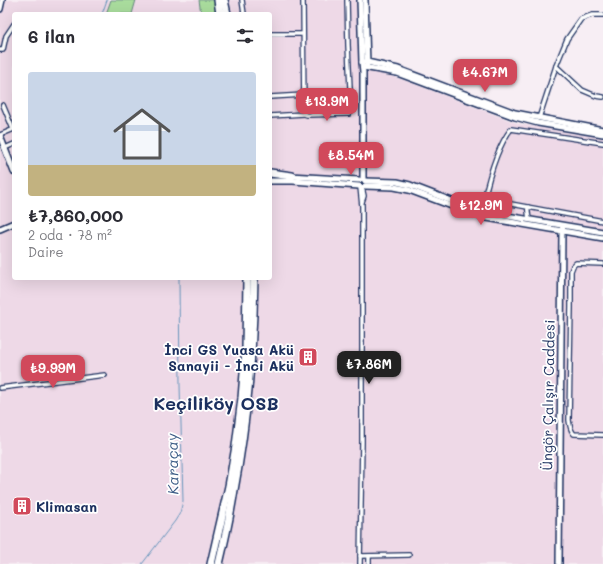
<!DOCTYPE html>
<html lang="tr">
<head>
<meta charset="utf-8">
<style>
	:root { --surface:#fff; --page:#f2f2f3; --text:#2b2b33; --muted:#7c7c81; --accent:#d1495b }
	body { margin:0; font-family:Mali,sans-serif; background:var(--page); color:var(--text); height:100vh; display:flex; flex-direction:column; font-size:15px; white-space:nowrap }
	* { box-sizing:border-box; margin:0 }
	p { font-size:13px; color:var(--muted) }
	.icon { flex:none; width:22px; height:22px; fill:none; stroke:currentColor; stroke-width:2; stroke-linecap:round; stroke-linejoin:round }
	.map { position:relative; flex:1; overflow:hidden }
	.panel { position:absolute; left:12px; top:12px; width:260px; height:268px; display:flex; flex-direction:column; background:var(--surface); border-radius:4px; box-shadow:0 4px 16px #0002 }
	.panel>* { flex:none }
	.price { position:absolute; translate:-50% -34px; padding:0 9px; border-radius:8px; background:var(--accent); color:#fff; font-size:13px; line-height:26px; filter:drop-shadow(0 1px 2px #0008) }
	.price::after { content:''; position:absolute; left:50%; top:24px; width:12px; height:9px; margin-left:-6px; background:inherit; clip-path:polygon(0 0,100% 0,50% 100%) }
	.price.active { background:#222; color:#fff }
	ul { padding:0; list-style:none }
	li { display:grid; align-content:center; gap:8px; height:212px; padding:0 16px }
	li span { display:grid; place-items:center; height:124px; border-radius:4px; color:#555 }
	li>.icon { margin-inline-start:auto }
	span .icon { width:72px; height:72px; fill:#fffc; stroke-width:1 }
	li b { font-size:17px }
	h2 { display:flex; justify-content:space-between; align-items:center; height:48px; padding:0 16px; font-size:17px }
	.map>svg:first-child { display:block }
	.built { fill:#eed9e7; fill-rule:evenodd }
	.green { fill:#a9dc9d; stroke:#62867e }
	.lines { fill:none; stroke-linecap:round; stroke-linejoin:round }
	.stream { stroke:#6695bc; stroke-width:1 }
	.street-casing { stroke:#1b2f5e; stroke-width:6 }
	.secondary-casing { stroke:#1b2f5e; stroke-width:8 }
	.highway-casing { stroke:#1b2f5e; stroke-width:10 }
	.street { stroke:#fff; stroke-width:3.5 }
	.secondary { stroke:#fff; stroke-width:5 }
	.highway { stroke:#fff; stroke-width:7 }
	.labels { text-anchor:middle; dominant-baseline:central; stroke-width:3.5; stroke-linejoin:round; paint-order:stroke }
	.poi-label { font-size:14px; font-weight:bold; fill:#1b2f5e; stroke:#fff; text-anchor:end }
	.street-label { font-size:14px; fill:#1b2f5e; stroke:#fff }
	.water-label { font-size:15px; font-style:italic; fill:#3a5a85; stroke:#fff }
	.district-label { font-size:18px; font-weight:bold; fill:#1b2f5e; stroke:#fff }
</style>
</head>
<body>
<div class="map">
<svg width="603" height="564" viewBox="0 0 603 564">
	<rect width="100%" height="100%" fill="#f7eef4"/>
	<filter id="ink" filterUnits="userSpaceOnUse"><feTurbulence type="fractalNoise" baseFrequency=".025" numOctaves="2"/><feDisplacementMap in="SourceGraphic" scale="8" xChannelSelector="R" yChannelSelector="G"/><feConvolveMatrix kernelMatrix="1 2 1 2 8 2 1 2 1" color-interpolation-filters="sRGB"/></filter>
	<g filter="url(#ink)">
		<path class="built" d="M0 0H369L370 71 401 79 519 124 603 138V564H0ZM14 14H270V278H14Z"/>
		<g class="green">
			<polygon points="111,0 136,0 132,14 106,14"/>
			<polygon points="199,0 215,0 217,14 201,14"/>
		</g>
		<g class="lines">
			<g class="stream">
				<polyline points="102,14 107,0"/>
				<polyline points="142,564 175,521 180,513 183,501 180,385 179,278"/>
			</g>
			<defs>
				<g id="street">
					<polyline points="242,0 244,14"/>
					<polyline points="303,0 304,114 307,115 349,114 351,110 348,45 347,0"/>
					<polyline points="270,34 303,34"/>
					<polyline points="0,50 3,50 6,36 14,24"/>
					<polyline points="556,66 582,90 596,96 603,97"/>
					<polyline points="270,97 304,95"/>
					<polyline points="3,105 13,129"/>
					<polyline points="270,116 304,114"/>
					<polyline points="539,118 556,66 567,39 581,19 592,15 603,15"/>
					<polyline points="0,135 14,129"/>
					<path d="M603 143 511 129C498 146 489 177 484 199L603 221"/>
					<polyline points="5,148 14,144"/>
					<polyline points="360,187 362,206 362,442 360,564"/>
					<polyline points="362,202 364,196 362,187"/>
					<path d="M528 207C527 212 529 215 529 220"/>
					<path d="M603 264 576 263 573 266 571 271V307L569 420C570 426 570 430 574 434L603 435"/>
					<polyline points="0,388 105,375"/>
					<polyline points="360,556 409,555"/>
					<polyline points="369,556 369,564"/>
				</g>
				<g id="secondary">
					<polyline points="360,0 362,62 363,72 363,179"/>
					<polyline points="365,0 367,64"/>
					<polyline points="0,9 2,0"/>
					<polyline points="362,62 367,62 398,69 515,113 603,130"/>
					<polyline points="363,67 397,73 515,117 538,123 603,134"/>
					<polyline points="0,136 14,172"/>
					<polyline points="290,176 359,180"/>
					<polyline points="270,181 293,181 359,186"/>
					<polyline points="365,181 397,182 410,185 478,211 489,213 603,232"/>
					<polyline points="365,186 394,187 409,190 473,214 487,218 603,238"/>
					<polyline points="0,229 14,223"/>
					<polyline points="559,564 562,231 563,226"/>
				</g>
				<g id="highway">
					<polyline points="218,0 220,14"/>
					<polyline points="224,0 227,14"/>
					<polyline points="270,173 292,176"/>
					<polyline points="211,564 229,486 236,446 242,398 246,349 247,278"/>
					<path d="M219 564C225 539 230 515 234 490 247 420 253 349 254 278"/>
				</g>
			</defs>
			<use href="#street" class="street-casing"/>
			<use href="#secondary" class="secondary-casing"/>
			<use href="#highway" class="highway-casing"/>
			<use href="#street" class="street"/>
			<use href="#secondary" class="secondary"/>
			<use href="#highway" class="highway"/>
		</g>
	</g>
	<defs>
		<symbol id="building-square" viewBox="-11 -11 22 22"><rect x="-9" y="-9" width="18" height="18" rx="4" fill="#d1495b" stroke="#fff"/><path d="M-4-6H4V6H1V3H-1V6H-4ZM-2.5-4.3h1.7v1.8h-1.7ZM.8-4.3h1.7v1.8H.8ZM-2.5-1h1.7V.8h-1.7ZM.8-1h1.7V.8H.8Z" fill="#fff"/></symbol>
	</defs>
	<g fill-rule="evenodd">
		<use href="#building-square" x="297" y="346" width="22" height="22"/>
		<use href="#building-square" x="11" y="495" width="22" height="22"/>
	</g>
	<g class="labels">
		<g class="poi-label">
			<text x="294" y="349">İnci GS Yuasa Akü<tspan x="294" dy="16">Sanayii - İnci Akü</tspan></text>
			<text x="36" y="506" text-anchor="start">Klimasan</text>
		</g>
		<g class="street-label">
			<text transform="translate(548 395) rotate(-89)">Üngör Çalışır Caddesi</text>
		</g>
		<g class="water-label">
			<text transform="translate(172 464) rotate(-91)">Karaçay</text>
		</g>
		<g class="district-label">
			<text x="216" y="403">Keçiliköy OSB</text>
		</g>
	</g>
</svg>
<b class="price" style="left:485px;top:93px">₺4.67M</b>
<b class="price" style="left:327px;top:122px">₺13.9M</b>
<b class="price" style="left:351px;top:176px">₺8.54M</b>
<b class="price" style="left:481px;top:226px">₺12.9M</b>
<b class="price active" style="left:369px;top:385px">₺7.86M</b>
<b class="price" style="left:53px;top:389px">₺9.99M</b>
<section class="panel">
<h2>6 ilan<svg class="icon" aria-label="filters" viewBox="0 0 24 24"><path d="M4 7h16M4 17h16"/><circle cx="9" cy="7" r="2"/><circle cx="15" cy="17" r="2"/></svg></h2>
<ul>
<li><span style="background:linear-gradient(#c9d6e8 75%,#c2b280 0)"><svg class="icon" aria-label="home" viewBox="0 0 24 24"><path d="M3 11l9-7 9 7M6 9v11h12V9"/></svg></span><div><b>₺7,860,000</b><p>2 oda · 78 m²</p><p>Daire</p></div></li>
</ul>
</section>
</div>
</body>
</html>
